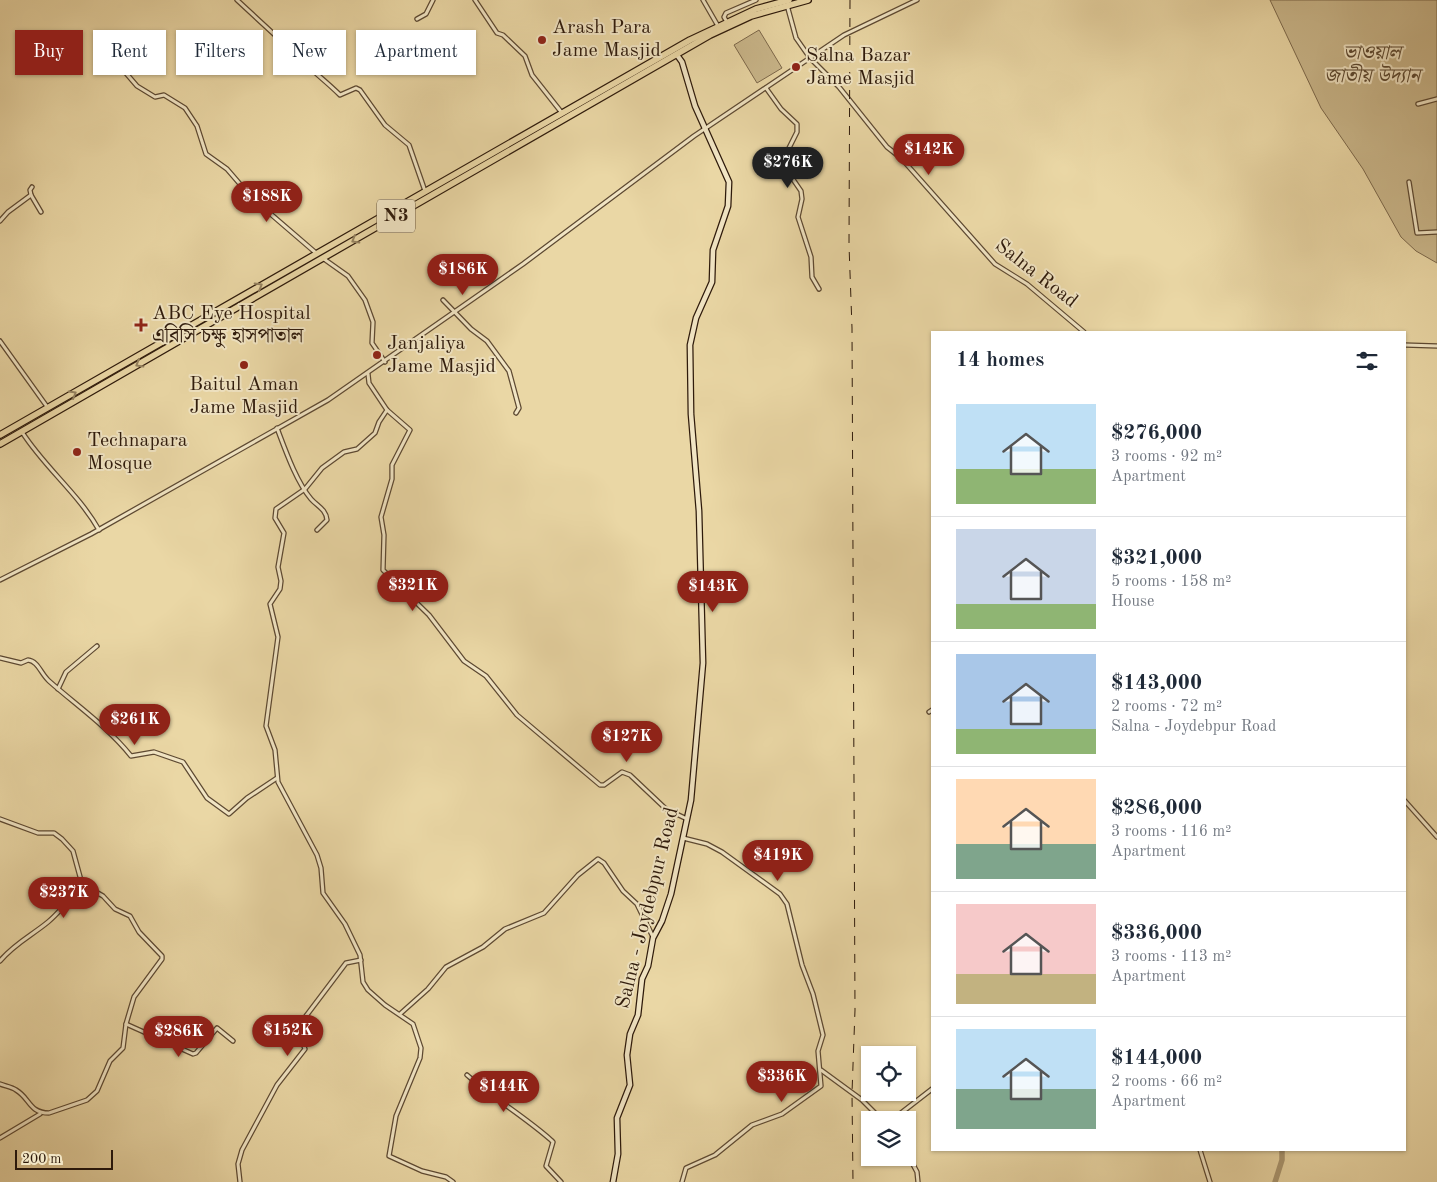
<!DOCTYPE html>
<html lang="en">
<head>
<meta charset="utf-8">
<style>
	:root { --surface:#fff; --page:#f2f2f3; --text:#1f2937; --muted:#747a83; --line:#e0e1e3; --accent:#8f2418 }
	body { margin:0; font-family:"Old Standard TT","Noto Serif Bengali",serif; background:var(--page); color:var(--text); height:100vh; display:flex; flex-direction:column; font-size:19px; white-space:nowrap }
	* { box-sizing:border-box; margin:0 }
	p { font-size:16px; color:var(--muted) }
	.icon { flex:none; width:28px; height:28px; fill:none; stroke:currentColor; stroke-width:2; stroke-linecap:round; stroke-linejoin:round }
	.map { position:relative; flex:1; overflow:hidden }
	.side { position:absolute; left:931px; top:331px; width:475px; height:820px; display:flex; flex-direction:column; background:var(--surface); border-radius:0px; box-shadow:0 1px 4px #0004 }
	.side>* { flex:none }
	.banner { position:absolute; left:15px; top:30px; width:475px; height:45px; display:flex; gap:10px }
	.controls { position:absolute; left:861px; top:1046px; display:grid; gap:10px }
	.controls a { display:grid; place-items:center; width:55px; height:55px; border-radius:0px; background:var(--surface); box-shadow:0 1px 4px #0004; font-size:25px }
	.scale { position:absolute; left:15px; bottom:12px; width:98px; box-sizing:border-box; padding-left:5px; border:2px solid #2e1a0b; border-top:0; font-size:14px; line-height:18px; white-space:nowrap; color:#2e1a0b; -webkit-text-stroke:4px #f1e5c4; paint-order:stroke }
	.price { position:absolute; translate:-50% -42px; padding:0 11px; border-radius:18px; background:var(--accent); color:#fff; font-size:16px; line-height:32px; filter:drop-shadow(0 1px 2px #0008) }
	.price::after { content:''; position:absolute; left:50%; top:30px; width:15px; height:11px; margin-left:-8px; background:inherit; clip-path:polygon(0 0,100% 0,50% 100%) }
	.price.current { background:#222; color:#fff }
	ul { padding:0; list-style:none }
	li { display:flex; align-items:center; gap:15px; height:125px; padding:0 25px }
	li+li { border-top:1px solid var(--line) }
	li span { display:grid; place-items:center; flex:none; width:140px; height:100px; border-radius:0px; color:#555 }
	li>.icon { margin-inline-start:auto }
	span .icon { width:60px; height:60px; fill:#fffc; stroke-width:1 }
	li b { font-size:21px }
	h2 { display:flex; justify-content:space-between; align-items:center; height:60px; padding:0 25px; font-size:21px }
	.chip { padding:0 18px; border-radius:0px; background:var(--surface); box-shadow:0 1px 4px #0004; font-size:18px; line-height:45px }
	.chip.current { background:var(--accent); color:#fff }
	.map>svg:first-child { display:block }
	.green { fill:#cab78b; stroke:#7c684b }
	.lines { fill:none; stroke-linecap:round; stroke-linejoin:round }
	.river { stroke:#aa9771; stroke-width:5.5 }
	.minor-casing { stroke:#5d4932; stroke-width:5.5 }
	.secondary-casing { stroke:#2e1a0b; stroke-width:7 }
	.trunk-casing { stroke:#2e1a0b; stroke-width:8 }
	.minor { stroke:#f1e5c4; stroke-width:3 }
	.secondary { stroke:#f1e5c4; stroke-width:4.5 }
	.trunk { stroke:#ead7a5; stroke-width:5.5 }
	.rail { stroke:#2e1a0b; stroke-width:1; stroke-dasharray:9 9; stroke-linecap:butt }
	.oneway { stroke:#958260 }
	.poi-dot { fill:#8f2418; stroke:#f1e5c4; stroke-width:2 }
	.labels { text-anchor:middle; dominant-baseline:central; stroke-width:4; stroke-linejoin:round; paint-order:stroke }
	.shield { fill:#f1e5c4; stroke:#685742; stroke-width:1 }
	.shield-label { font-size:19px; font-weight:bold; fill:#2e1a0b }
	.poi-label { font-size:20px; fill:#2e1a0b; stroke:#f1e5c4; text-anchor:start }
	.park-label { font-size:20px; font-style:italic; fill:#5d4931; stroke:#f1e5c4 }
	.street-label { font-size:20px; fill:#2e1a0b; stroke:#f1e5c4 }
</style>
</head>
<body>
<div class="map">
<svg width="1437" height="1182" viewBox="0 0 1437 1182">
	<rect width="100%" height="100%" fill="#ead7a5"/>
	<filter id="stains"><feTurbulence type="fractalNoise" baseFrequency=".004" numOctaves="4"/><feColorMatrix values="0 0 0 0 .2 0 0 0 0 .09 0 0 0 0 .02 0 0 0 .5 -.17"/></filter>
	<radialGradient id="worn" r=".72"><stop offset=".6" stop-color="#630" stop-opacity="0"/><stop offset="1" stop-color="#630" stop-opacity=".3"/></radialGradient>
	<g class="green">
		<polygon points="1270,0 1437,0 1437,263 1416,251 1401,237 1363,169 1321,108"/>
		<polygon points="759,30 782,68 757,83 734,45"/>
	</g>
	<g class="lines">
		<polyline class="river" points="1275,1182 1282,1160 1282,1150"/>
		<defs>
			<g id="minor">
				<path d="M237 0 276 36 285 53 294 52C308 68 325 80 340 95L356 88 360 90 385 125 409 145 425 191"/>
				<polyline points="475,0 497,33 503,35 525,56 532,75 562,113"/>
				<polyline points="703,0 718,26"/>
				<polyline points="787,5 796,38 810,58 839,87 887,147 901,158 995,264 1027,284 1084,332"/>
				<polyline points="417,19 426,14 433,0"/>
				<polyline points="727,22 724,17 726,13 756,0"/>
				<polyline points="125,72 137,86 155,97 164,95 185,108 197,126 206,154 227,169 252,198 316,253"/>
				<polyline points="766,88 781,109 797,124 797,132 787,152 788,172 801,191 802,199 798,217 811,257 812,277 819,289"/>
				<polyline points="1418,104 1437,99"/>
				<polyline points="1409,182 1417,233 1437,232"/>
				<polyline points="31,195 41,212"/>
				<polyline points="0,221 8,212 31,195 30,190 32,187"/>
				<polyline points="324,259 348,276 365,300 373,322 372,343 385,362"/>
				<polyline points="443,300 471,329 487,341 509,371 519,408 516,413"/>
				<polyline points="0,341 48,408"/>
				<polyline points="1405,345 1437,346"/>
				<polyline points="368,374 369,383 387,410 379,422 375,433 357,449 344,452 322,468 305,489 276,509 275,518 284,533 278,567 281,581 280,589 270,604 278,637 266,726 275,750 278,782 317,855 321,868 323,893 345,924 360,955 363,982 368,990 385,1005 413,1024 421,1048 420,1058 396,1116 389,1156 422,1171 446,1177 453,1182"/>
				<polyline points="387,410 410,430 392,465 392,479 381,517 384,535 383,570 429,615 464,661 486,676 517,715 600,785 604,785 622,772 630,775 666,809 687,819"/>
				<path d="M277 428C285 449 296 481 311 499 317 506 326 509 327 520L317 530"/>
				<path d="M22 432C45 468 78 493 99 530"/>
				<polyline points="0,580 91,534 328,400 523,264 694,136 844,35 917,0"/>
				<path d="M0 658 21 663 28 660C38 661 41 674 49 681 76 705 108 727 131 756L154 752 183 762 207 798 229 814 247 798 277 778"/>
				<polyline points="58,689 66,672 97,646"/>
				<polyline points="929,712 932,710"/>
				<polyline points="1405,801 1437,837"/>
				<path d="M0 819 38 833H54L62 839 73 851 82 884 103 896 115 909 130 916 139 932 162 956V959L134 997 126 1024 123 1048 110 1061 97 1091 87 1100 49 1113C29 1113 30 1098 16 1090 12 1087 5 1086 0 1084"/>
				<path d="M0 961C15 943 31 936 48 922 61 911 71 898 82 884"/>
				<polyline points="400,1014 428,989 446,967 483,947 505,929 544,913 578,875 598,859 604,863 623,891 637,904 653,937"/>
				<polyline points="126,1024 193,1054 196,1053 217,1028 233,1041"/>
				<polyline points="821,1070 862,1100 882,1120"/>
				<path d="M467 1075C494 1099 524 1116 551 1140L553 1142 546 1166 561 1182"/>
				<polyline points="892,1120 932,1089"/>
				<polyline points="0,1138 40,1114"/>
				<polyline points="1200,1150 1210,1182"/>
				<polyline points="908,1155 917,1172 918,1182"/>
				<polyline points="240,1182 238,1164 242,1150 277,1085 305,1049 301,1039 311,1022 306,1016 346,963 361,960"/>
				<polyline points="682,1182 686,1168 715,1155 752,1125 782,1114 821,1086 818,1051 823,1035 813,994 802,965 787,904 780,894 722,852 707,844 683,838"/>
			</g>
			<polyline id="secondary" points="613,1182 618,1154 617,1118 630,1085 627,1055 630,1034 638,1015 642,979 648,966 653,938 662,921 671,894 691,800 703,663 699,511 691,414 690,345 696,318 712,282 713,250 728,206 729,182 695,106 682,62 677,55"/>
			<g id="trunk">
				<polyline points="0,435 690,40 756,9 789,0"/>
				<polyline points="0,444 710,35 751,16 808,0"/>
			</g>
		</defs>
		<use href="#minor" class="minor-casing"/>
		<use href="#secondary" class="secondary-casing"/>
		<use href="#trunk" class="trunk-casing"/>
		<use href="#minor" class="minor"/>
		<use href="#secondary" class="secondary"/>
		<use href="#trunk" class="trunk"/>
		<polyline class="rail" points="850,0 849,245 852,328 855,1010 852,1093 853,1182"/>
	</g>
	<defs><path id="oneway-chevron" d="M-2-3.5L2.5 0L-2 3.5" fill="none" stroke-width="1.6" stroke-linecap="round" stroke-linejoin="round" transform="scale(1.25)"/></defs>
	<g class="oneway">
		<use href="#oneway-chevron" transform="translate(355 240) rotate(150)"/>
		<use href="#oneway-chevron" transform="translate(259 286) rotate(-30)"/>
		<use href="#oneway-chevron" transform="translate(139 364) rotate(150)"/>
		<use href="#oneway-chevron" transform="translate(73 394) rotate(-30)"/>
	</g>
	<g class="poi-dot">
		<circle cx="542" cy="40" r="5"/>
		<circle cx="796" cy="67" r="5"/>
		<path d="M138.5 317.5h5v5h5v5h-5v5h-5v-5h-5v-5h5z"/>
		<circle cx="377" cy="355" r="5"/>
		<circle cx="244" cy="365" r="5"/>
		<circle cx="77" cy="452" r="5"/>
	</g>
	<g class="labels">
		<rect class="shield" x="377" y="199.5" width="38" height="33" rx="4"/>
		<g class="shield-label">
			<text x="396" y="216">N3</text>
		</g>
		<g class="poi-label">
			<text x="552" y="28">Arash Para<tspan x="552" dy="23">Jame Masjid</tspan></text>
			<text x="806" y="56">Salna Bazar<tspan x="806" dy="23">Jame Masjid</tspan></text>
			<text x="152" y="314">ABC Eye Hospital<tspan x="152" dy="23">এবিসি চক্ষু হাসপাতাল</tspan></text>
			<text x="387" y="344">Janjaliya<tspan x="387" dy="23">Jame Masjid</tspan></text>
			<text x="244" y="385" text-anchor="middle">Baitul Aman<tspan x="244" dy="23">Jame Masjid</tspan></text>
			<text x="87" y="441">Technapara<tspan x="87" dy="23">Mosque</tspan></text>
		</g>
		<g class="park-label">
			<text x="1372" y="54">ভাওয়াল<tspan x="1372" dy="23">জাতীয় উদ্যান</tspan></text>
		</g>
		<g class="street-label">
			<text transform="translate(1036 274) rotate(38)">Salna Road</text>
			<text transform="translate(648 908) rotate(-76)">Salna - Joydebpur Road</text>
		</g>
	</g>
	<rect width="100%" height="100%" filter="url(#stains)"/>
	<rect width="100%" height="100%" fill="url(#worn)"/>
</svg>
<div class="controls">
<a><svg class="icon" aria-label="locate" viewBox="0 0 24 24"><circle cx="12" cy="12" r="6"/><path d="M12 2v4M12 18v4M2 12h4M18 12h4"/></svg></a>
<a><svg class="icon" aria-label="layers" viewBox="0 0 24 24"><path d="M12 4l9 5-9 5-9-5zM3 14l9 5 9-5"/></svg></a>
</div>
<div class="scale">200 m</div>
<b class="price" style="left:929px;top:176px">$142K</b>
<b class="price current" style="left:788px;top:189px">$276K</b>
<b class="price" style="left:267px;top:223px">$188K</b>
<b class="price" style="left:463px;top:296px">$186K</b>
<b class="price" style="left:413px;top:612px">$321K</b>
<b class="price" style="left:713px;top:613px">$143K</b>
<b class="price" style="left:135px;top:746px">$261K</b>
<b class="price" style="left:627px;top:763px">$127K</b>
<b class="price" style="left:778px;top:882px">$419K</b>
<b class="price" style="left:64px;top:919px">$237K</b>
<b class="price" style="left:288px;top:1057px">$152K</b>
<b class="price" style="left:179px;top:1058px">$286K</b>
<b class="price" style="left:782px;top:1103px">$336K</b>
<b class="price" style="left:504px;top:1113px">$144K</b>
<div class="banner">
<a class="chip current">Buy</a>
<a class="chip">Rent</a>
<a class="chip">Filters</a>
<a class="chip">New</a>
<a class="chip">Apartment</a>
</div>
<section class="side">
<h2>14 homes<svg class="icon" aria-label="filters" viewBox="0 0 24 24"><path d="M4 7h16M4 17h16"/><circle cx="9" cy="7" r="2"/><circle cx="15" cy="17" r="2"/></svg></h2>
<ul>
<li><span style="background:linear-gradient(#bfe0f5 65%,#8fb573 0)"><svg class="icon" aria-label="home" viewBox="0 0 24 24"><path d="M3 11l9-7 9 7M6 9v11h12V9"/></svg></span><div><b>$276,000</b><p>3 rooms · 92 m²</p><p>Apartment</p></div></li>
<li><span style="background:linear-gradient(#c9d6e8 75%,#8fb573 0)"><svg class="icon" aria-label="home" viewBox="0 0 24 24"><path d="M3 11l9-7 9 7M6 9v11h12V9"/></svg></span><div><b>$321,000</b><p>5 rooms · 158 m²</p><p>House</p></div></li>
<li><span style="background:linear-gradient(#a9c7e8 75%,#8fb573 0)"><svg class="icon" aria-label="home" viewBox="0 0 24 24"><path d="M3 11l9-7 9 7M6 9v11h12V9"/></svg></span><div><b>$143,000</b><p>2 rooms · 72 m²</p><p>Salna - Joydebpur Road</p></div></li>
<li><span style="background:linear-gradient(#ffd9b3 65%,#7fa58c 0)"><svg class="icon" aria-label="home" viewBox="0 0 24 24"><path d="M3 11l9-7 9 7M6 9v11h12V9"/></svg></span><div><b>$286,000</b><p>3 rooms · 116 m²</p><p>Apartment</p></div></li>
<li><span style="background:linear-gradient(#f6c9c9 70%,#c2b280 0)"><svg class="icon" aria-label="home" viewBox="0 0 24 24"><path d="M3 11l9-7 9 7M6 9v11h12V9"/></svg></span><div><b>$336,000</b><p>3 rooms · 113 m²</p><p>Apartment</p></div></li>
<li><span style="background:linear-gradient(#bfe0f5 60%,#7fa58c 0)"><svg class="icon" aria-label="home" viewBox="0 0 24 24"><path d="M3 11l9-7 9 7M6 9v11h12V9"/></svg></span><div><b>$144,000</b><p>2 rooms · 66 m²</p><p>Apartment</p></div></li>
</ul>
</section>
</div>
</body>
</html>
